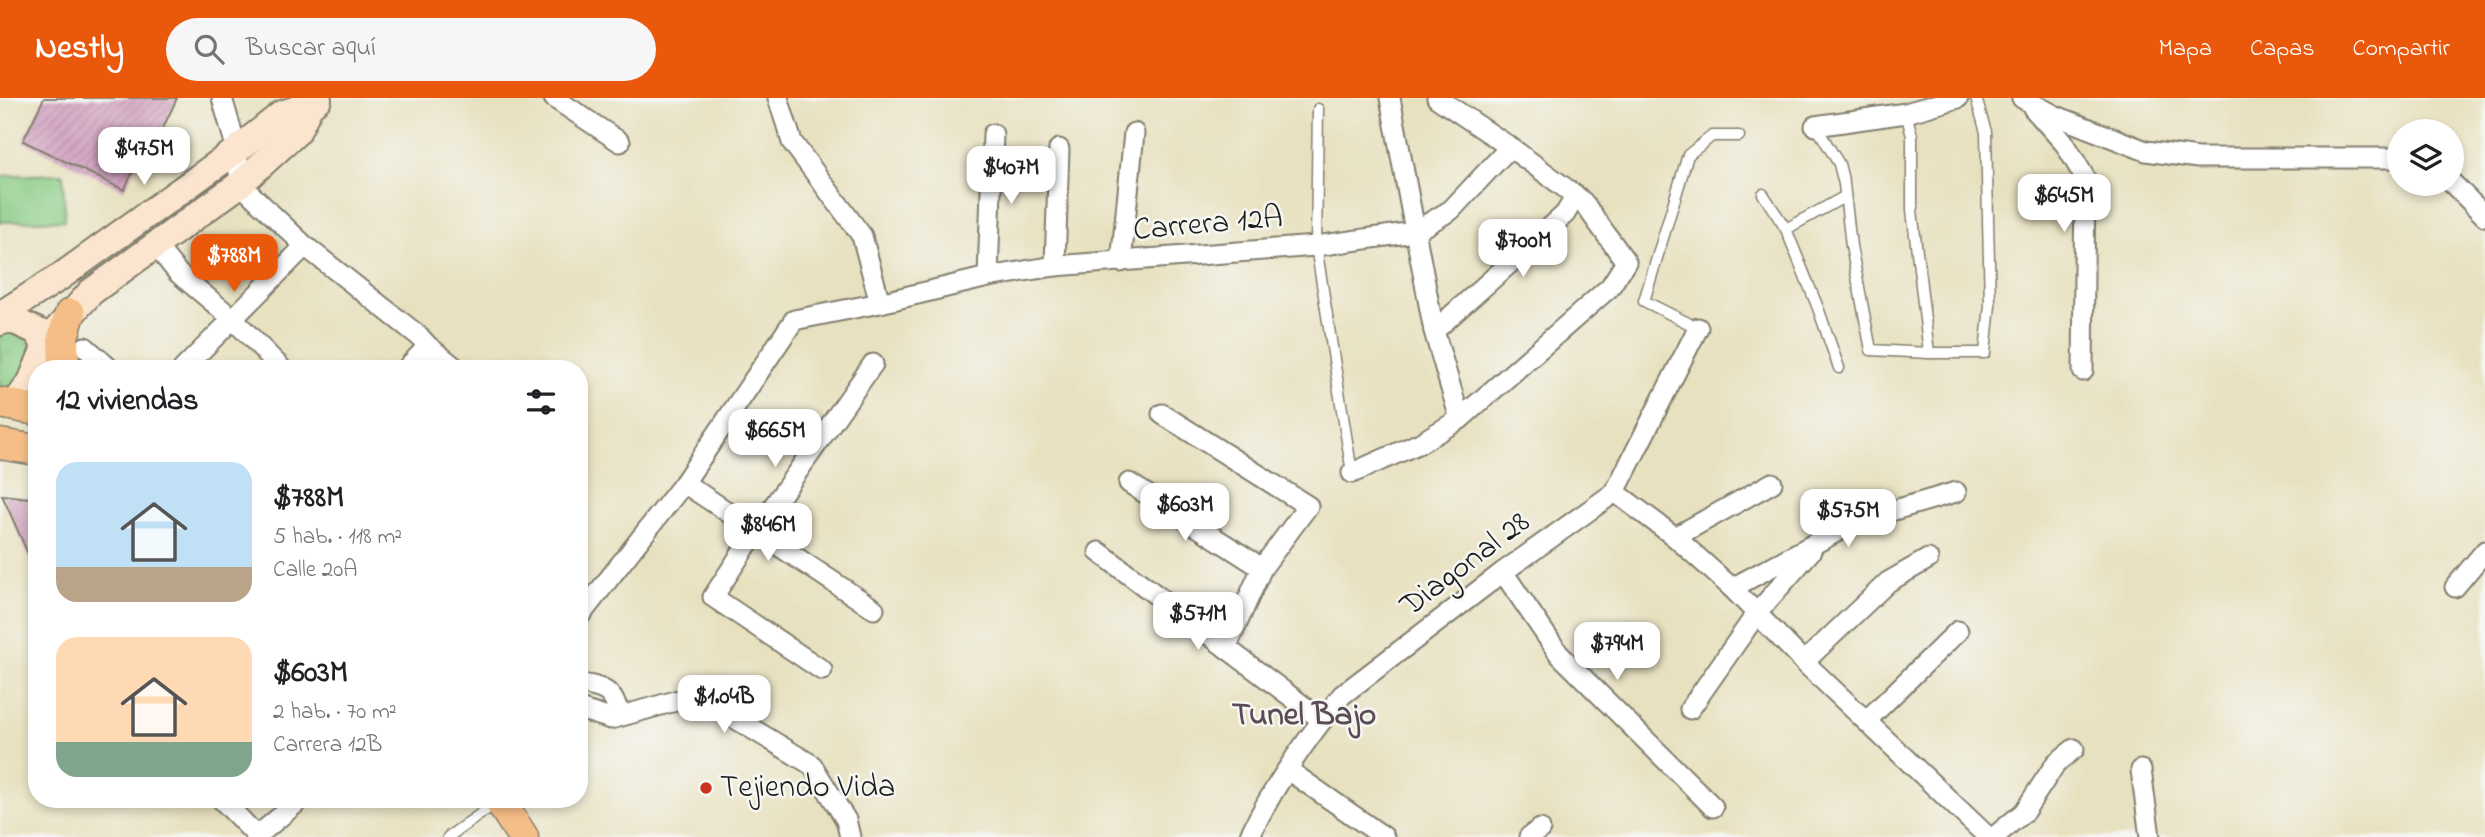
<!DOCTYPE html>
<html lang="es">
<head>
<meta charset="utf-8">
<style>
	:root { --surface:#fff; --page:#f6f6f6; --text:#202124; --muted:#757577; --accent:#ea580c }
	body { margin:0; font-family:"Indie Flower",sans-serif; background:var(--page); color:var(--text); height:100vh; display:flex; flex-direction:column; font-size:26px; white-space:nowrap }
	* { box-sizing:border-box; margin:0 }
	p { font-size:23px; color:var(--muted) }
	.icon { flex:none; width:38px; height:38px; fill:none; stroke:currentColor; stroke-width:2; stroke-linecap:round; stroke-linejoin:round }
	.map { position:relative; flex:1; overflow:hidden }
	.panel { position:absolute; left:28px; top:262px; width:560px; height:448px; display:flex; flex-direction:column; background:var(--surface); border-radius:28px; box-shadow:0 4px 10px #0003 }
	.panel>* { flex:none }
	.buttons { position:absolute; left:2387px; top:21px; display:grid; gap:14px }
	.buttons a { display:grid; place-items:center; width:77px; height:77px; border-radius:50%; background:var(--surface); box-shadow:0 4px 10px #0003; font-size:35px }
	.price { position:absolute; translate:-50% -60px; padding:0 16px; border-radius:14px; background:#fff; color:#222; font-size:23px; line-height:46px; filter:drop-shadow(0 2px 4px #0008) }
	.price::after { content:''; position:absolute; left:50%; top:42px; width:21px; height:16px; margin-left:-10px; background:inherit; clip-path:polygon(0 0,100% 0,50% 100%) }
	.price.selected { background:var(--accent); color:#fff }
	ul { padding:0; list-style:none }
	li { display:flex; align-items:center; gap:21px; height:175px; padding:0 28px }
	li span { display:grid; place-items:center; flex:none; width:196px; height:140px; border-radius:21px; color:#555 }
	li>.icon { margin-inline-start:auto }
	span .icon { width:84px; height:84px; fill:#fffc; stroke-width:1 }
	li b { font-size:30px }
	h2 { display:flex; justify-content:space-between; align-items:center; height:84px; padding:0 28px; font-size:30px }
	header { display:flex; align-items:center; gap:42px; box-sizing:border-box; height:98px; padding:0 35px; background:var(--accent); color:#fff }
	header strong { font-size:33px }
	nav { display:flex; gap:38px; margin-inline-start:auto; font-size:24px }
	.search { width:490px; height:63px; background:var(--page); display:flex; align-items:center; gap:18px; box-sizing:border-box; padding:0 24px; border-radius:38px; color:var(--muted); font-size:26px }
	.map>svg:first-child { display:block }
	.park { fill:url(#park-tufts); stroke:#527450; stroke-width:2 }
	.garden { fill:#88cb83; stroke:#527450; stroke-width:2 }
	.building { fill:url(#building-hatch) }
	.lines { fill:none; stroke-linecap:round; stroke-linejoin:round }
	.lane-casing { stroke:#827e6e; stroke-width:13 }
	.street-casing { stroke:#827e6e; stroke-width:23 }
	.secondary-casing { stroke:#827e6e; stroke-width:30 }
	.primary-casing { stroke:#827e6e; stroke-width:33 }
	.lane { stroke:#fff; stroke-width:10 }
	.street { stroke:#fff; stroke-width:19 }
	.secondary { stroke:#fbe5cf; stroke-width:26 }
	.primary { stroke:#f6be87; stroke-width:30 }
	.poi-dot { fill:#c8321e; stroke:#f6f6f2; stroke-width:2.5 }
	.labels { text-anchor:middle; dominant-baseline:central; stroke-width:5; stroke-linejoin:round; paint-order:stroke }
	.street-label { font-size:32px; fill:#1c1c1c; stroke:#f6f6f2 }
	.poi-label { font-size:32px; fill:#1c1c1c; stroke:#f6f6f2; text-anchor:start }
	.neighbourhood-label { font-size:33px; font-weight:bold; fill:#5b4b55; stroke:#f6f6f2 }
</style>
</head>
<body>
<header>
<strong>Nestly</strong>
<div class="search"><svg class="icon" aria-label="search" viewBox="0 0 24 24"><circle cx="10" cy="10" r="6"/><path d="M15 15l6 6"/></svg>Buscar aquí</div>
<nav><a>Mapa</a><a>Capas</a><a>Compartir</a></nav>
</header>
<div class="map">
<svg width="2485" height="739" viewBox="0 0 2485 739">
	<defs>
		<pattern id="park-tufts" width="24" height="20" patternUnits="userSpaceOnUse" patternTransform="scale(1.75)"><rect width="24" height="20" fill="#88cb83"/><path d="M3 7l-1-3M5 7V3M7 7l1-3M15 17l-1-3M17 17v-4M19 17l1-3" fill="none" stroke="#75ae71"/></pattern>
		<pattern id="building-hatch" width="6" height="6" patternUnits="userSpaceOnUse" patternTransform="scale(1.75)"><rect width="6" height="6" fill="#d1a1c0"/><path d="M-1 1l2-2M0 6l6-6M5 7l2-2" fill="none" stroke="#b38aa4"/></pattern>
	</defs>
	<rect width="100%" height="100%" fill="#f6f6f2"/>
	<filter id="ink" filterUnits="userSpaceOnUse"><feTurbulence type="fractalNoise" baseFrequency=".0143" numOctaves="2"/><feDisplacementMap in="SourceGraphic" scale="14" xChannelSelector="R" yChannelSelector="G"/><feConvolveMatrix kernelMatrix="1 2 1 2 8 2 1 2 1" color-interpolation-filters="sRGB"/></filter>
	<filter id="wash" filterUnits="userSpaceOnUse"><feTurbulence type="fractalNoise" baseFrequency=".00686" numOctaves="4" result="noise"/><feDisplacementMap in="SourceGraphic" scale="28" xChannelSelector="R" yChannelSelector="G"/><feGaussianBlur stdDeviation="1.57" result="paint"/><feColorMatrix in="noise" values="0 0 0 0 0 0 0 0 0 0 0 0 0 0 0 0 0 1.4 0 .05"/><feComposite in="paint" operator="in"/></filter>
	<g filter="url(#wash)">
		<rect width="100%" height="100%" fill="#e8e1c0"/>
		<path class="park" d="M0 228C8 232 18 236 25 241 42 254 17 282 9 296L0 294Z"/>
		<polygon class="garden" points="63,76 65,122 0,124 0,78"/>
		<g id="blocks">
			<g class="building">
				<polygon points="44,0 177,0 162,32 170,36 158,60 143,53 124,92 23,43"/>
				<polygon points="2,397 37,401 37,476"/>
			</g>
		</g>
	</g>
	<g filter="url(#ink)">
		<use href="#blocks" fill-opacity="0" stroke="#827e6e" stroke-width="2"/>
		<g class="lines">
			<defs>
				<g id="lane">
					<polyline points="1318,11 1316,148 1352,375"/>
					<polyline points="1906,15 1912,38 1912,112 1929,255"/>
					<polyline points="1816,28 1839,66 1844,86 1851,148 1871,252 1929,255 1985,255 1990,207 1986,34 1976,0"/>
					<polyline points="1763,96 1786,131 1818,210 1839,270"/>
					<polyline points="1786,131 1844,99"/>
					<polyline points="1698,230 1644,203 1688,57 1712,38 1739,38"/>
					<polyline points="448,739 496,705"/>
				</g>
				<g id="street">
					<polyline points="222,0 237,52 240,86 305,148 419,238 428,248 457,271"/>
					<polyline points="554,0 620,44"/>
					<polyline points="778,0 792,44 862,138 880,205"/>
					<polyline points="1390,0 1434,233 1460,321"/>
					<polyline points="2022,0 2054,17 2146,53 2198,60 2399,60"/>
					<polyline points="2033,10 2065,46 2085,80 2083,273"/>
					<polyline points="1815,28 1906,15 1958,0"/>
					<polyline points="2452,85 2485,118"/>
					<polyline points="156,148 178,175 232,220 282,271"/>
					<polyline points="1121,164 1134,35"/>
					<polyline points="1055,168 1059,51"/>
					<polyline points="988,179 993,36"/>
					<polyline points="1434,233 1565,116 1576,98"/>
					<polyline points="85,249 110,271"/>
					<polyline points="183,271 305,148"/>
					<polyline points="406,271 428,248"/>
					<polyline points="1162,316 1308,408 1262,470 1226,550"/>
					<polyline points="1352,375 1420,345 1460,321 1610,189 1626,164 1583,104 1576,98 1510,49 1437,0"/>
					<polyline points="684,385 874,511"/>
					<polyline points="1129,385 1262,470"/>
					<polyline points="1615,394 1675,439 1732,490 1804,564 1988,739"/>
					<polyline points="1675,439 1772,385"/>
					<polyline points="1099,454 1322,622"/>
					<polyline points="1503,474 1559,556 1713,709"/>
					<polyline points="2455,489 2485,453"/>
					<polyline points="1732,490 1857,423 1956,394"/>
					<polyline points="579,519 684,385 794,222 880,205 988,179 1055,168 1316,148 1414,134 1451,112 1510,49"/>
					<polyline points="1804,564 1888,484 1928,461"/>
					<polyline points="822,572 713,499 756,433 873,266"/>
					<path d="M579 586C604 589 612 592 620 617"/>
					<polyline points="579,611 611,621 679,602 721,612 812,667 846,722 850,739"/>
					<polyline points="1690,611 1757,515 1811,453"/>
					<polyline points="1866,623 1958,533"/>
					<polyline points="1288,672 1384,739"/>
					<polyline points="2141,672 2150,739"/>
					<polyline points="222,702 257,738"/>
					<polyline points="256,739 300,702"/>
					<path d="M1249 739C1273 688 1307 640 1342 597L1503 474 1615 394 1698 230"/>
					<polyline points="1529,739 1540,731"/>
					<polyline points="1994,739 2024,714 2056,665 2074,651"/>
				</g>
				<g id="secondary">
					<polyline points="0,217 60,179 237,52 282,16 310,7 318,1"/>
					<polyline points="0,224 10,221 39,234 45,250"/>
					<polyline points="15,306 31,284 45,250 55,234 91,194 240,86 297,34 310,7"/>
				</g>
				<g id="primary">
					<polyline points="64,271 63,239 70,216"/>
					<polyline points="0,305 37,312"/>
					<polyline points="0,346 37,352"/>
					<polyline points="499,702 523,739"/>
				</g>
			</defs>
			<use href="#lane" class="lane-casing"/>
			<use href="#street" class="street-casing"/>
			<use href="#secondary" class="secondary-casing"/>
			<use href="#primary" class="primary-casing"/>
			<use href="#lane" class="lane"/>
			<use href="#street" class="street"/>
			<use href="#secondary" class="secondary"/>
			<use href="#primary" class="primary"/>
		</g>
	</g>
	<circle class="poi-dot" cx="706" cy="690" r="7"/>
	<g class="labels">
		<g class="street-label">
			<text transform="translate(1208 127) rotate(-5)">Carrera 12A</text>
			<text transform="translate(1466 467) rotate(-37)">Diagonal 28</text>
		</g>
		<g class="poi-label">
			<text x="720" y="690">Tejiendo Vida</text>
		</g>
		<g class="neighbourhood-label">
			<text x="1304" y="618">Tunel Bajo</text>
		</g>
	</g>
</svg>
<div class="buttons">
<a><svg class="icon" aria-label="layers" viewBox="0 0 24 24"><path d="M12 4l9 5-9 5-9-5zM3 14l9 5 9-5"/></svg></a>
</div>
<b class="price" style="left:144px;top:89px">$475M</b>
<b class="price" style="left:1011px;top:108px">$407M</b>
<b class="price" style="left:2064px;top:136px">$645M</b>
<b class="price" style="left:1523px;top:181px">$700M</b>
<b class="price selected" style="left:234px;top:196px">$788M</b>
<b class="price" style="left:775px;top:371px">$665M</b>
<b class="price" style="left:1185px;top:445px">$603M</b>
<b class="price" style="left:1848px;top:451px">$575M</b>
<b class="price" style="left:768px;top:465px">$846M</b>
<b class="price" style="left:1198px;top:554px">$571M</b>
<b class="price" style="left:1617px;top:584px">$794M</b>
<b class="price" style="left:724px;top:637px">$1.04B</b>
<section class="panel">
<h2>12 viviendas<svg class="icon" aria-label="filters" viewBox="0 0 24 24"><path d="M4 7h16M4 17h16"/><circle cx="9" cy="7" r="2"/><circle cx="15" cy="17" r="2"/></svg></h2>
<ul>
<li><span style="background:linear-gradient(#bfe0f5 75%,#b9a48a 0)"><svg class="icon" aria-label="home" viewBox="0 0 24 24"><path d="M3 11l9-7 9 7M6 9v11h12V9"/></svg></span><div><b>$788M</b><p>5 hab. · 118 m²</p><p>Calle 20A</p></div></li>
<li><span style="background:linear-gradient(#ffd9b3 75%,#7fa58c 0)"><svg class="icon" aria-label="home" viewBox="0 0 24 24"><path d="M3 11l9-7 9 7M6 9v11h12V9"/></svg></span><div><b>$603M</b><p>2 hab. · 70 m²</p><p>Carrera 12B</p></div></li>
</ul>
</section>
</div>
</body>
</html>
